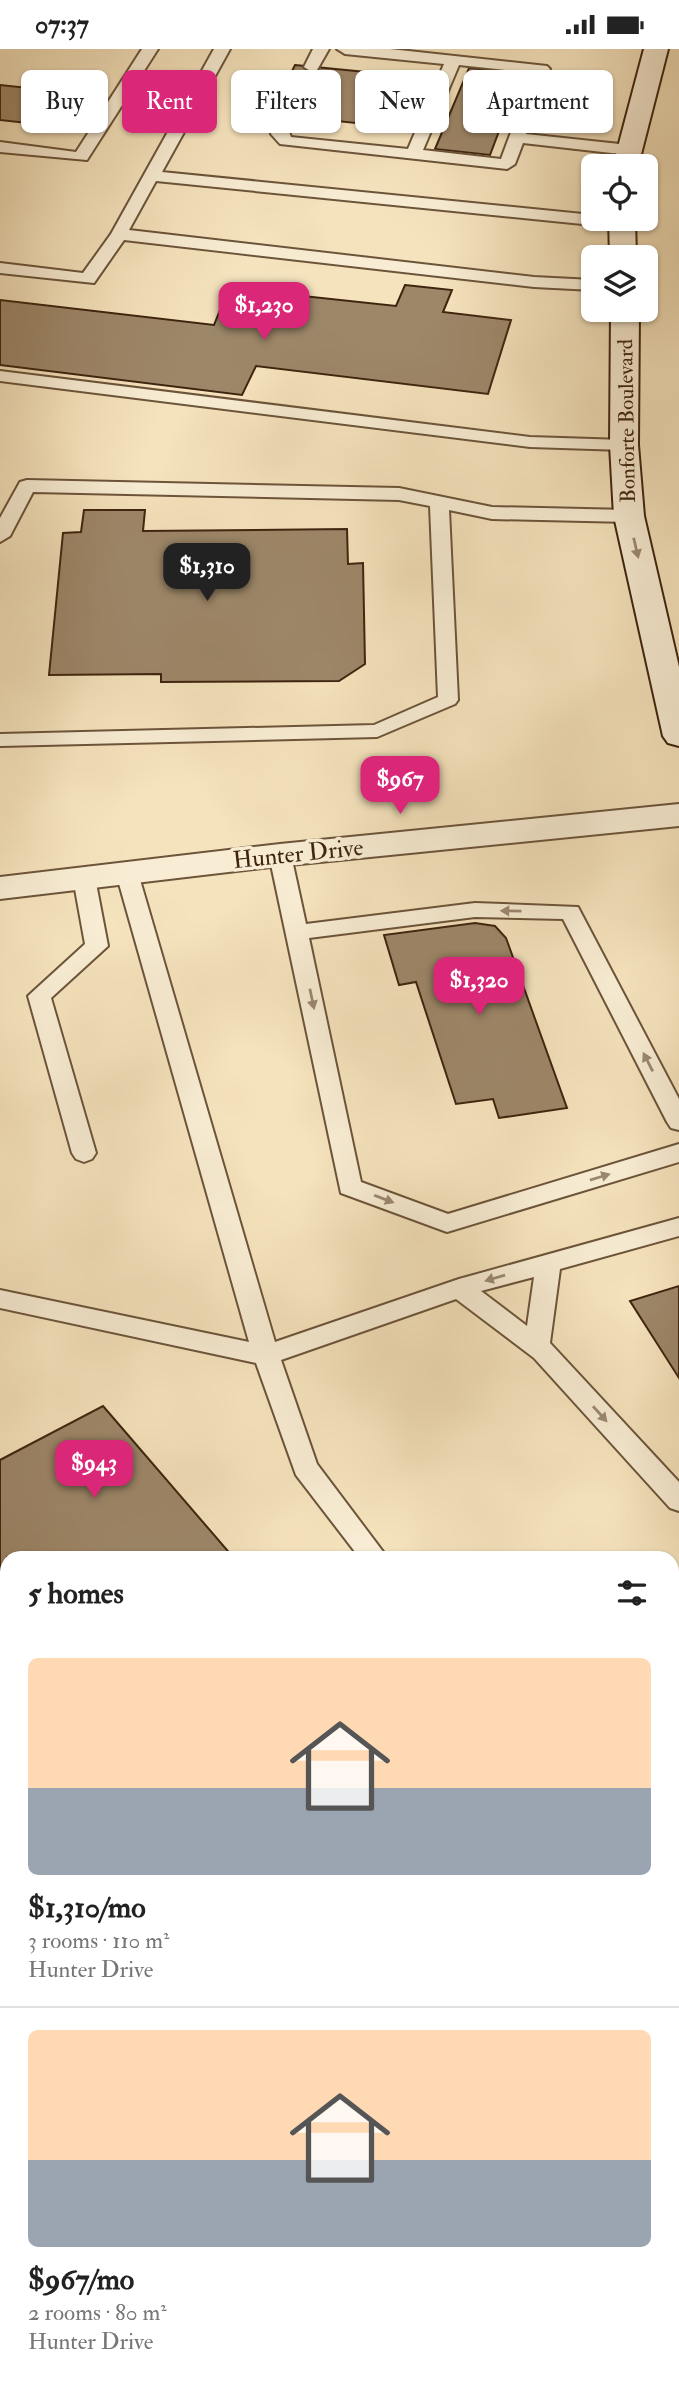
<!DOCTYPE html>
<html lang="en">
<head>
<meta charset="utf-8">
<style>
	:root { --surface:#fff; --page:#f2f2f2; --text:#222; --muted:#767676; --line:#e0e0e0; --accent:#db2777 }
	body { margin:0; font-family:"IM FELL Double Pica",serif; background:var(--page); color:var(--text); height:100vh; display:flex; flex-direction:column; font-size:26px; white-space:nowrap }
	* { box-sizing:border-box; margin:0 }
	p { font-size:23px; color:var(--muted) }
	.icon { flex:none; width:38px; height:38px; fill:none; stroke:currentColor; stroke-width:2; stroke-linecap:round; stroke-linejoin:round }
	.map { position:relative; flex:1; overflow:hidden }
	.panel { position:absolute; left:0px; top:1502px; width:679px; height:842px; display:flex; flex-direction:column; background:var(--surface); border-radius:21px 21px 0 0; box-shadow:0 2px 5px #0004 }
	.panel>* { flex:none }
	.hud { position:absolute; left:21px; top:21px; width:637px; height:63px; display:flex; gap:14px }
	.fabs { position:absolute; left:581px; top:105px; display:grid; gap:14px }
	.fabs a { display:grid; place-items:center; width:77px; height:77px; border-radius:10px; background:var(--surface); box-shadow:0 2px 5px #0004; font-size:35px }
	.price { position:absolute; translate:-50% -60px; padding:0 16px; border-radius:14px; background:var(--accent); color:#fff; font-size:23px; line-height:46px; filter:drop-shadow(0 2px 4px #0008) }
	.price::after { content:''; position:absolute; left:50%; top:42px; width:21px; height:16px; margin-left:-10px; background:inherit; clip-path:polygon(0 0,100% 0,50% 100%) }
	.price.selected { background:#222; color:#fff }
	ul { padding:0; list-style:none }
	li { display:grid; align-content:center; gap:14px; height:371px; padding:0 28px }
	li+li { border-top:2px solid var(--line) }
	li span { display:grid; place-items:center; height:217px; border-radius:10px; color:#555 }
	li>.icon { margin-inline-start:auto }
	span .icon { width:126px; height:126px; fill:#fffc; stroke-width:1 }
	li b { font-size:30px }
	h2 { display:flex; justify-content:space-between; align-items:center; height:84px; padding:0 28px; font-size:30px }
	.pill { padding:0 24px; border-radius:10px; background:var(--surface); box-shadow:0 2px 5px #0004; font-size:24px; line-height:63px }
	.pill.selected { background:var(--accent); color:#fff }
	.status { display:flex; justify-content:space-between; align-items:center; height:49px; padding:0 35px; background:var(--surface); direction:ltr }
	.status svg { height:19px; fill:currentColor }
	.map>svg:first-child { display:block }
	.building { fill:#9d8769; stroke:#3e240f; stroke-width:2 }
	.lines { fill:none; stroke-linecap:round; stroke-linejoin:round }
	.service-casing { stroke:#6c543a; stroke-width:4 }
	.minor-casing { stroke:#6c543a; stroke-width:4 }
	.secondary-casing { stroke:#3e240f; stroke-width:4 }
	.trunk-casing { stroke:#3e240f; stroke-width:4 }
	.service { fill:#f8edd4; fill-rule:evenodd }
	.minor { fill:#f8edd4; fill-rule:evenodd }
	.secondary { fill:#f8edd4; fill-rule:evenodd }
	.trunk { fill:#f5e3bd; fill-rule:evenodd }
	.oneway { fill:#9b8872 }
	.labels { text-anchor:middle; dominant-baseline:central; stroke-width:7; stroke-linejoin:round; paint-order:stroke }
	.far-street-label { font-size:21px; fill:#3e240f; stroke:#f8edd4 }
	.street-label { font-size:24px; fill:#3e240f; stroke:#f8edd4 }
</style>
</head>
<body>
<div class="status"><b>07:37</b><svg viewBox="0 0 49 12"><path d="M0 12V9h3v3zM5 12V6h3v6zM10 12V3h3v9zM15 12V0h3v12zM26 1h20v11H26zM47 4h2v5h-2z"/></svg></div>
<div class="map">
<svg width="679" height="2342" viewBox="0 0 679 2342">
	<rect width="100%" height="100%" fill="#f5e3bd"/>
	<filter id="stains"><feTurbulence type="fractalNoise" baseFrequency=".00286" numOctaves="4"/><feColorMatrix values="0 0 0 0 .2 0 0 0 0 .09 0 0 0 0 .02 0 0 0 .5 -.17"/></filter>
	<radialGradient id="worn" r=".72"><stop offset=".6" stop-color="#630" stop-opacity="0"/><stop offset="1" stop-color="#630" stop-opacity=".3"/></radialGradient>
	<g class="building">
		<polygon points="295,16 386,25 389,47 375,51 365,75 299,68 305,56 276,54"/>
		<polygon points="469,19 521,24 490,106 435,100"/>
		<polygon points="0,36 47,41 27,74 0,71"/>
		<polygon points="405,236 452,241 443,263 511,271 488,345 256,317 242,346 0,316 0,251 214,276 220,261 236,262 248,241 396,257"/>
		<polygon points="84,461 145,461 143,482 347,480 348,515 363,514 365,615 339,632 161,633 161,625 49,626 63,484 81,483"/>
		<polygon points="475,874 495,877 506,889 567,1059 499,1069 493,1050 456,1055 416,933 399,936 384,886"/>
		<polygon points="679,1237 679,1329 630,1252"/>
		<polygon points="103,1357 233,1508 7,1508 7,1551 0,1542 0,1411"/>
	</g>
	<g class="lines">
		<defs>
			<g id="service">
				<polygon points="142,0 158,0 87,111 0,103 0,93 76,103"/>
				<polygon points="214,0 230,0 162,123 593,166 593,170 625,170 630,174 622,179 156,132 129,181 534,228 593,231 593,241 534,238 124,191 94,234 0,224 0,214 83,224 111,185"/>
				<polygon points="313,0 329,0 317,21 312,23 304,18"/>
				<path d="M337 0H390L547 17 550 20 526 85 629 96 637 101 629 106 523 94 515 115 507 120 280 95 271 85V77L284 52 290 50 298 55 287 77 291 88 408 100 444 15 345 5ZM459 16 533 24 501 110 423 101Z"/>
				<polygon points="0,322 530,388 624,391 633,396 624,401 530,398 0,332"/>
				<polygon points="27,431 399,439 492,458 629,461 638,467 629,473 492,470 449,461 458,651 455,655 377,688 0,697 0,685 374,676 438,648 430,457 399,451 33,443 10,487 0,493 0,469 20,433"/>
				<polygon points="280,799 291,806 306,875 475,854 578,858 679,1050 679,1081 671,1079 667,1073 563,870 475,868 309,889 361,1133 448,1165 679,1095 679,1113 447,1183 341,1144 269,806"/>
				<path d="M127 817 135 819 138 824 275 1293 459 1230 679 1169V1187L560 1220 550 1294 679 1433V1462L670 1459 534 1309 456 1250 281 1311 317 1415 387 1508H359L296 1426 256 1314 0 1259V1241L249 1293 116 824 119 819ZM534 1228 527 1277 481 1242Z"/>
				<polygon points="84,822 92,824 95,829 108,897 51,949 96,1104 92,1110 84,1113 76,1110 72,1104 28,947 85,895 73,829 76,824"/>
			</g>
			<g id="minor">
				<polygon points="679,755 679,777 280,817 0,850 0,828 280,795"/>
				<polygon points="679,1771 679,1812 672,1814 672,1773"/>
				<polygon points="7,2033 7,2079 0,2081 0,2035"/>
			</g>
			<g id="secondary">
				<polygon points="644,0 668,0 638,117 613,117"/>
				<polygon points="609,170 635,170 636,208 610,208"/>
				<polygon points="611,261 639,261 638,396 644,467 679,618 679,697 668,694 663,687 614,467 610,396"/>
			</g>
			<g id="trunk">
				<polygon points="679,1990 679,2036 672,2038 672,1992"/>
				<polygon points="679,2179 679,2229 672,2232 672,2182"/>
				<polygon points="7,2242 7,2294 0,2297 0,2245"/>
				<polygon points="303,2336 368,2336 366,2342 300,2342"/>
			</g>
		</defs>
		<use href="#service" class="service-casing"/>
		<use href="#minor" class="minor-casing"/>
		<use href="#secondary" class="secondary-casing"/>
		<use href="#trunk" class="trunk-casing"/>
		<use href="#service" class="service"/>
		<use href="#minor" class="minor"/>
		<use href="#secondary" class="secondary"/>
		<use href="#trunk" class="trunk"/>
	</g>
	<defs><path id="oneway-solid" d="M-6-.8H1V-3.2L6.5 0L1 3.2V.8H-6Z" transform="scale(1.75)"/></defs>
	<g class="oneway">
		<use href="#oneway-solid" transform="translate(636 499) rotate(77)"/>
		<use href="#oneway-solid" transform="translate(511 862) rotate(-179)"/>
		<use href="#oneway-solid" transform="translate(312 950) rotate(78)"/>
		<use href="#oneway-solid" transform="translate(648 1013) rotate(-117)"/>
		<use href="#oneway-solid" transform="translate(600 1128) rotate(-17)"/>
		<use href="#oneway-solid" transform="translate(384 1150) rotate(21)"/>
		<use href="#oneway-solid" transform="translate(495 1229) rotate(164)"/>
		<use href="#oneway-solid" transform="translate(600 1365) rotate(48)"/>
	</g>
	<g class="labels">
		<g class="far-street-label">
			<text transform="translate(627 372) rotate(-91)">Bonforte Boulevard</text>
		</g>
		<g class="street-label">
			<text transform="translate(298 805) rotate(-6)">Hunter Drive</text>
		</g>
	</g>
	<rect width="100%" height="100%" filter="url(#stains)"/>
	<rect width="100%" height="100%" fill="url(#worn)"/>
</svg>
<div class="fabs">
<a><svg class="icon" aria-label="locate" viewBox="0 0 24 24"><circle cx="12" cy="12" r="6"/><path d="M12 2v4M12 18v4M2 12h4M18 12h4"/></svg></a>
<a><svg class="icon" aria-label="layers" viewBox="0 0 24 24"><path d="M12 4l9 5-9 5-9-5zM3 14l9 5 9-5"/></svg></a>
</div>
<b class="price" style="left:264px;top:293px">$1,230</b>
<b class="price selected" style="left:207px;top:554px">$1,310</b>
<b class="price" style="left:400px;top:767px">$967</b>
<b class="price" style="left:479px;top:968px">$1,320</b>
<b class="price" style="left:94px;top:1451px">$943</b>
<div class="hud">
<a class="pill">Buy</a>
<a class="pill selected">Rent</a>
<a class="pill">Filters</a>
<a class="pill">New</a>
<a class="pill">Apartment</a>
</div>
<section class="panel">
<h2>5 homes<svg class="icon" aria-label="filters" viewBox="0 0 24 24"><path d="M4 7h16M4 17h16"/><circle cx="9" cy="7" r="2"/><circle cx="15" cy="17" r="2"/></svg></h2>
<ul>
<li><span style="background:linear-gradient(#ffd9b3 60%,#9aa5b1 0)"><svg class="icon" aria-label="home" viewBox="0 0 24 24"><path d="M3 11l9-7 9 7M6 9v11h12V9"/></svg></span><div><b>$1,310/mo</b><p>3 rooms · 110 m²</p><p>Hunter Drive</p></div></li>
<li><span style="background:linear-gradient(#ffd9b3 60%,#9aa5b1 0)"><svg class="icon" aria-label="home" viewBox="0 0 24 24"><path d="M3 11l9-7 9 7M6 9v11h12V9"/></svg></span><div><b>$967/mo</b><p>2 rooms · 80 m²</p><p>Hunter Drive</p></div></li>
</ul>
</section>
</div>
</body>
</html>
